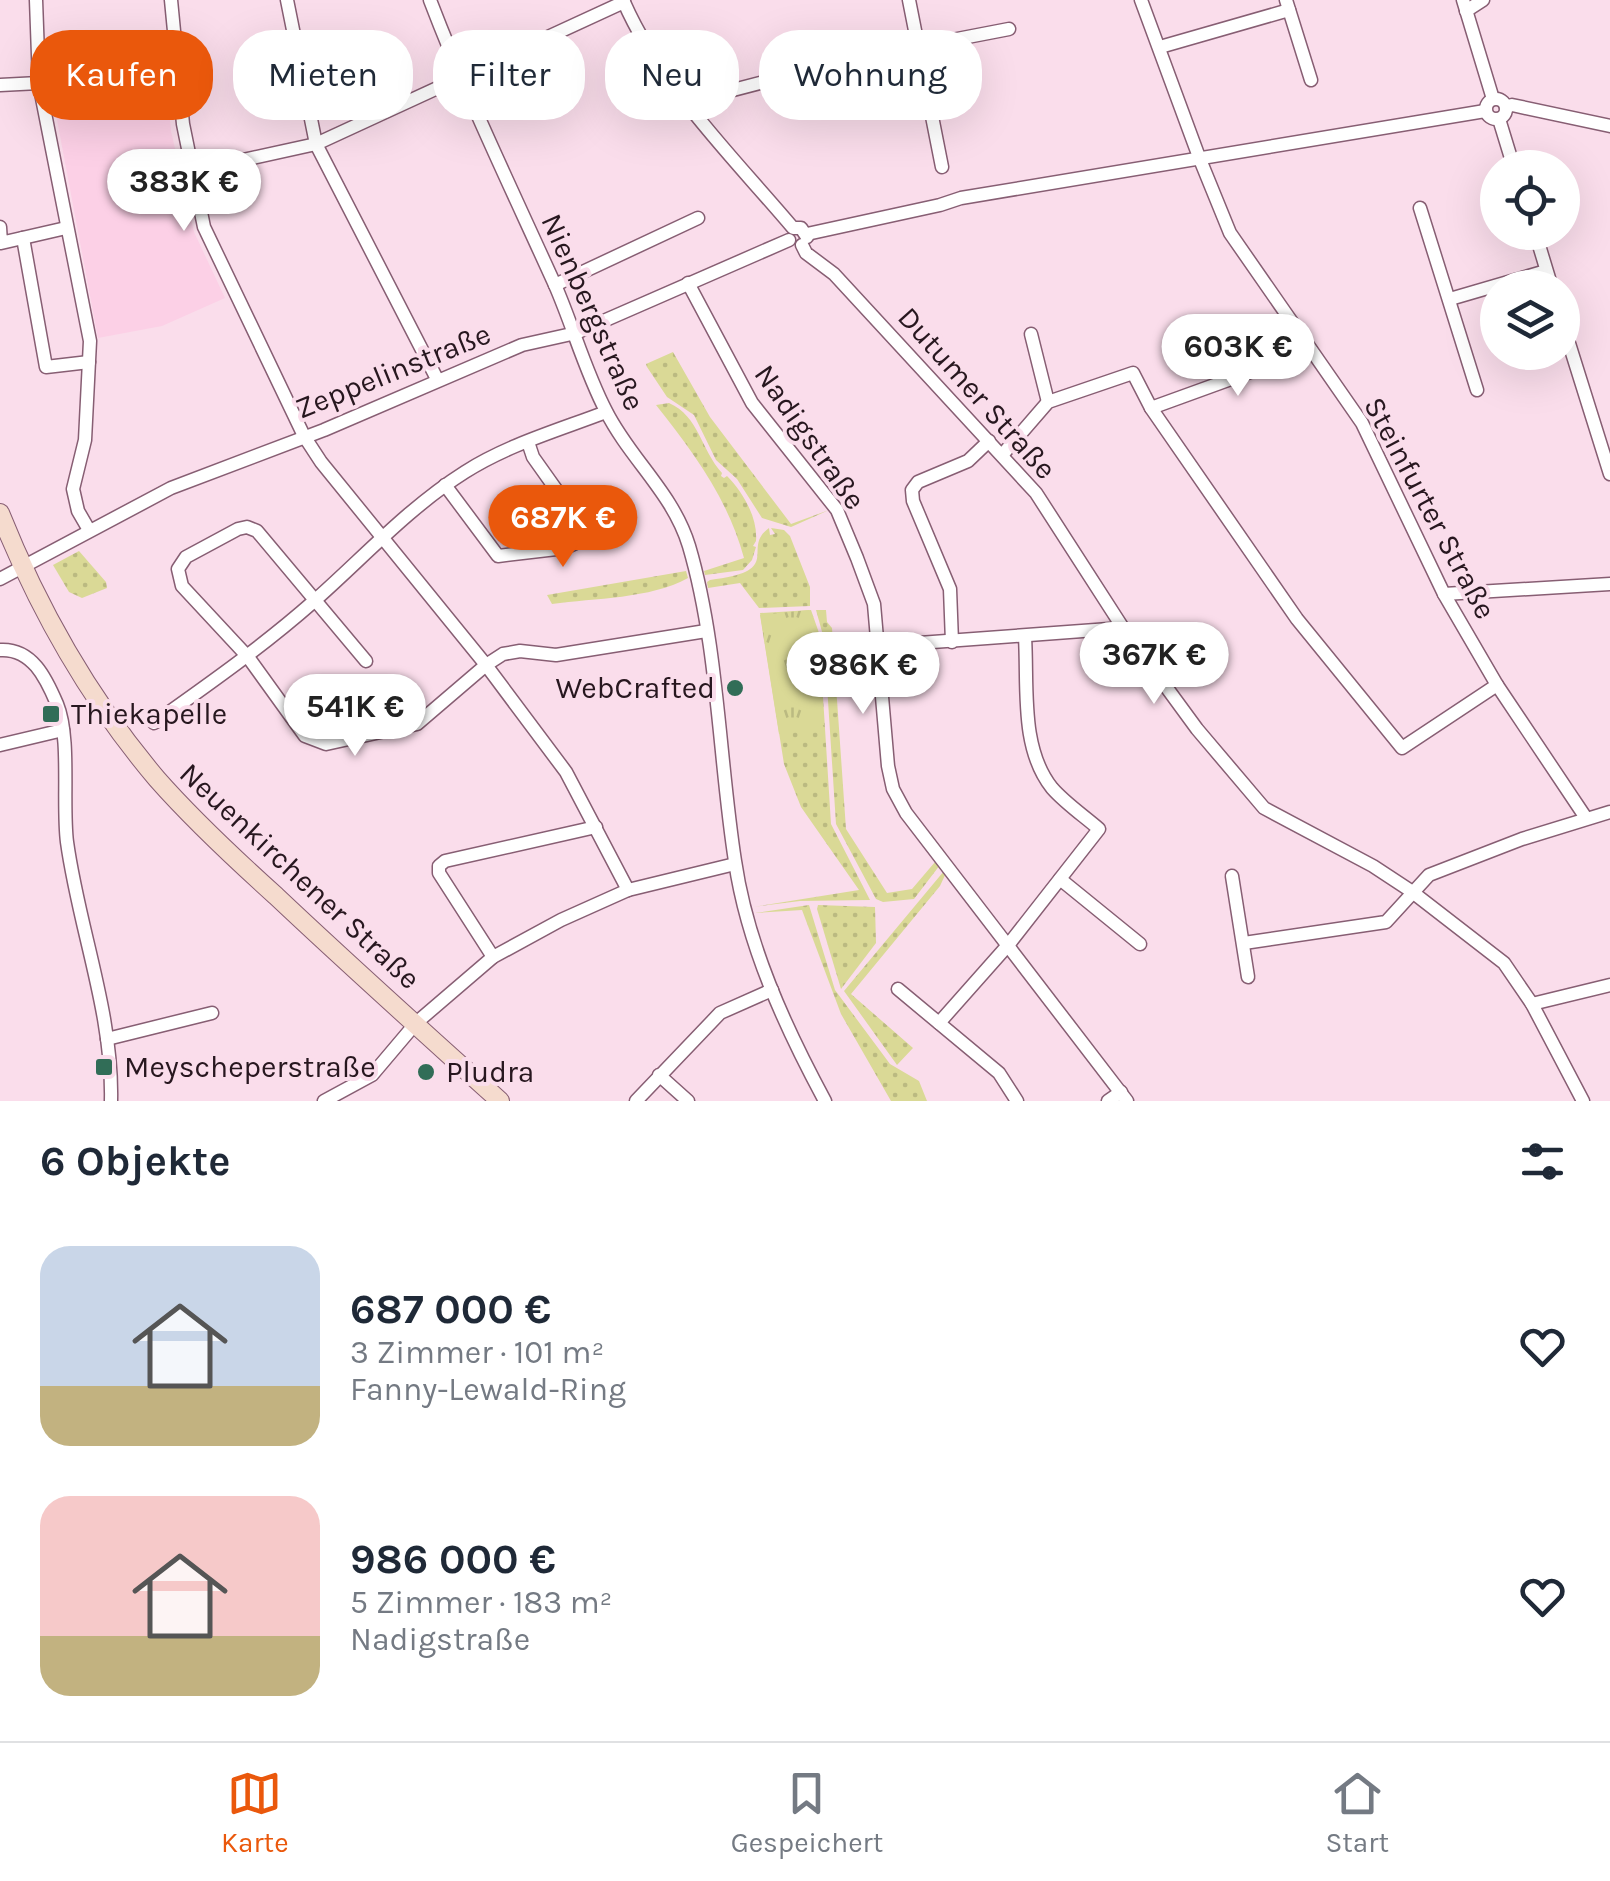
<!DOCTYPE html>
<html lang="de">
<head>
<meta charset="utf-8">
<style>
	:root { --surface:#fff; --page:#f2f2f3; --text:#1f2937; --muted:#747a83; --line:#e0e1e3; --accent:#ea580c }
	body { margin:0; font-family:Karla,sans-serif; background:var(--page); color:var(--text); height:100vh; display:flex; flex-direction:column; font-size:38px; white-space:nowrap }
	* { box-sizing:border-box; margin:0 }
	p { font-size:32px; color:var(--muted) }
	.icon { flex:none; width:55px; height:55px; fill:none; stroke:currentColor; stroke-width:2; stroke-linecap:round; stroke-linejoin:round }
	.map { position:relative; height:1101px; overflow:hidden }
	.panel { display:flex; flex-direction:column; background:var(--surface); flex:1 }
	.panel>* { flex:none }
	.banner { position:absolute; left:30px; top:30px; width:1000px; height:90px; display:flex; gap:20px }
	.controls { position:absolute; left:1480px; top:150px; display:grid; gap:20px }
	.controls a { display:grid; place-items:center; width:100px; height:100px; border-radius:50%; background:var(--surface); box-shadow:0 10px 40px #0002; font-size:50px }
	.price { position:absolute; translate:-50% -85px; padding:0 22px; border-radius:35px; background:#fff; color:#222; font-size:32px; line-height:65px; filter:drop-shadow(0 2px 5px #0008) }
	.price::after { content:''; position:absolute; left:50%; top:60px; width:30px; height:22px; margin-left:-15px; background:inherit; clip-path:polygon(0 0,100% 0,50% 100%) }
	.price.selected { background:var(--accent); color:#fff }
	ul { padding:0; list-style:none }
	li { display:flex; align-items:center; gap:30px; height:250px; padding:0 40px }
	li span { display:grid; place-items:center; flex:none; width:280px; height:200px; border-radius:30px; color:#555 }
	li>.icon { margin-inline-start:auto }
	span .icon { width:120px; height:120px; fill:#fffc; stroke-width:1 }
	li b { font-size:42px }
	h2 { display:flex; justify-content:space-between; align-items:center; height:120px; padding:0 40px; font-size:42px }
	.tag { padding:0 35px; border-radius:40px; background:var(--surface); box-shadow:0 10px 40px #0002; font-size:35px; line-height:90px }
	.tag.selected { background:var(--accent); color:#fff }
	.tabs { display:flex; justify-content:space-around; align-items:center; height:140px; border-top:2px solid var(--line); background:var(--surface); font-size:28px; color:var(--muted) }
	.tabs a { display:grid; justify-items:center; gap:5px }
	.tabs .selected { color:var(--accent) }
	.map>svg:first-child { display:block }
	.built { fill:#fcd0e6 }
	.grass { fill:url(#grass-dots) }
	.park { fill:url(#park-tufts) }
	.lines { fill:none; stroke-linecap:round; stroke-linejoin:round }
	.street-casing { stroke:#875e73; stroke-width:15 }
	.secondary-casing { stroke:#875e73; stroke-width:20 }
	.street { stroke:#fff; stroke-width:12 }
	.secondary { stroke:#f5dbce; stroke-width:18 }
	.poi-dot { fill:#316d57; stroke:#faddeb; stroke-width:4 }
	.labels { text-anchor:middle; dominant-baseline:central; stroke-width:8; stroke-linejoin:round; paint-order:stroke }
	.street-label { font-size:30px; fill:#27171f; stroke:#faddeb }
	.poi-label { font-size:30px; fill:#27171f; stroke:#faddeb; text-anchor:start }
</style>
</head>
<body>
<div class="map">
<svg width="1610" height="1101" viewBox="0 0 1610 1101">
	<defs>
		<pattern id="grass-dots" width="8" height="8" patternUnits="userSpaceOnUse" patternTransform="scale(2.5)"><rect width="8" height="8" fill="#dad996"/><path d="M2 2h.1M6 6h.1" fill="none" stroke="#bbba81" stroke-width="1.8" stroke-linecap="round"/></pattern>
		<pattern id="park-tufts" width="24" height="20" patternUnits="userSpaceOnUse" patternTransform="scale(2.5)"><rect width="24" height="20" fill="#dad996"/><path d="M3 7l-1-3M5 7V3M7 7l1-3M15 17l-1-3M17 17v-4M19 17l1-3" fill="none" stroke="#bbba81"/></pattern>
	</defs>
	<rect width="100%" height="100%" fill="#faddeb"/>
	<polygon class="built" points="163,38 171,131 194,232 225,298 162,326 98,338 49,77 48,42"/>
	<g class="grass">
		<polygon points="673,352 710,417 791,524 829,510 791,527 762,518 737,479 716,460 694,415 667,397 647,367 646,364"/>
		<path d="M669 403C699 416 701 450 722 473L721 476 724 478 727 476C743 492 758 518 756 541L753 546 756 547 752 560 743 570 705 575 704 571 744 558C728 499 694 453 656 405Z"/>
		<path d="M769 528 770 535 775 534 771 528 784 530 790 536 810 587V606L759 608 740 583 708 588 707 582 710 580C786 571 740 549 769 528Z"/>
		<polygon points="79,551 106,582 107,588 82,598 69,592 53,565"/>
		<path d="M686 571 688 578C650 599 595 598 552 604L547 595Z"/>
		<polygon points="811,610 819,633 831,824 870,900 800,901 753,907 859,890 801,807 784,764 760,613"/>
		<polygon points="816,610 826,610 827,622 832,628 846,829 887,893 912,889 935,862 940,865 914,899 883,902 876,899 836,824 824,639"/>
		<polygon points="944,871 946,873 940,886 851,994 913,1048 897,1065 844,991"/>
		<polygon points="809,905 835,990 890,1064 919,1081 927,1101 891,1101 841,1014 802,910 755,913"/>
		<polygon points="818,905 875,907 876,943 841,989 817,909"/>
	</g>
	<polygon class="park" points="809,610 818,631 824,725 779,734 760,615"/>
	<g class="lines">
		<defs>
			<g id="street">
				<polyline points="36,0 39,83 90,341 85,440 73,489 78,511 89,530"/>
				<polyline points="171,0 183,124 204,227 304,436 321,462 486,665 566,772 628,890"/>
				<polyline points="287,0 316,144 437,379"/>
				<path d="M430 0C467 97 512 190 555 285 573 326 585 371 606 411 630 459 673 493 689 546 718 644 719 759 735 861 747 944 785 1027 825 1101"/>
				<path d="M623 0C660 86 734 158 793 228H801L807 237"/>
				<polyline points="909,0 942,167"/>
				<polyline points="1141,0 1199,157 1230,233 1362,423 1444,594 1497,685 1586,818"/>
				<polyline points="1286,0 1311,80"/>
				<polyline points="1463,0 1493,99"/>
				<polyline points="1466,11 1483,0"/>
				<polyline points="1160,47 1289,10"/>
				<polyline points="0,85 39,83"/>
				<circle cx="1496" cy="109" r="10"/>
				<polyline points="687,102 917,42 926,45 1009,29"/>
				<polyline points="1506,107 1512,105 1610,126"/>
				<polyline points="1499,119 1514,168"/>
				<polyline points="193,171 316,144 624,2"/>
				<polyline points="1420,208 1477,390"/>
				<polyline points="0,227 1,243 66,228"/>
				<polyline points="1535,232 1552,288"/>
				<polyline points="807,234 940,205 961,198 1485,111"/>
				<polyline points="23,238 46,367 89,362"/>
				<polyline points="802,245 806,253 834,274 1036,493 1123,628 1197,729 1264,808 1373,866 1411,891 1504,963 1532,1004 1583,1101"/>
				<polyline points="688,283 752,403 837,510 857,558 874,604 888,766 893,789 906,813 1127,1101"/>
				<polyline points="555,285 698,218"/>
				<polyline points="1450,299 1546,271"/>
				<polyline points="1562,321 1610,474"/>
				<polyline points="1031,334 1048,402"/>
				<polyline points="1151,408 1311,350"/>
				<polyline points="1003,454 1048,402 1133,373 1151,408 1297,619 1402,748 1497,685"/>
				<polyline points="445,485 498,556 565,548 576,543 582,526 533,457 528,442"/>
				<polyline points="0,579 171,488 324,430 522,345 576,333 789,240"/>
				<polyline points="1444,594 1610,584"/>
				<polyline points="952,642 950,589 913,501 912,490 918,482 968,461 989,441"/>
				<polyline points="878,646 1123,628"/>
				<path d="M0 650C32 648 46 678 57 704 71 738 62 803 67 842 79 929 113 1013 111 1101"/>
				<polyline points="366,661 257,531 247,527 238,529 186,557 178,569 182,586 248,657 305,736 326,744 417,724 486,665 503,654 520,651 556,655 706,631"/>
				<path d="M154 723C209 684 263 646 313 602 363 558 408 508 465 472 507 445 559 430 606 412"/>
				<polyline points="0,745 63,730"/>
				<polyline points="1232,876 1248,977"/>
				<polyline points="1060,879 1140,944"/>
				<polyline points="1244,943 1386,922 1429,875 1522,839 1610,812"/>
				<polyline points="493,957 439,873 439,866 445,861 596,827"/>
				<polyline points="898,989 999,1073 1017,1101"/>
				<polyline points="1532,1004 1610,985"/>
				<path d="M939 1023 1009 944 1099 829C1084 816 1065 803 1052 788 1020 748 1028 687 1025 637"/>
				<polyline points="107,1039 212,1013"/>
				<polyline points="659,1075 688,1101"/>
				<polyline points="324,1101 372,1075 416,1023 493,957 561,920 628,890 735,864"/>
				<polyline points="636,1101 720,1013 772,990"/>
				<polyline points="1108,1101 1121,1092"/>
			</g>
			<path id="secondary" d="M0 513C38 608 91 701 157 779 194 821 235 859 276 896 350 966 425 1033 500 1101"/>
		</defs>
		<use href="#street" class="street-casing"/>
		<use href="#secondary" class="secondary-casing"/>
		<use href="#street" class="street"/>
		<use href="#secondary" class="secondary"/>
	</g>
	<g class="poi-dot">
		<circle cx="735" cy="688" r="10"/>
		<rect x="41" y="704" width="20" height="20" rx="5"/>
		<rect x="94" y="1057" width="20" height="20" rx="5"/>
		<circle cx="426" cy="1072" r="10"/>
	</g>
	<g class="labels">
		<g class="street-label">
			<text transform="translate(593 312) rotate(66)">Nienbergstraße</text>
			<text transform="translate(393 371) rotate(-22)">Zeppelinstraße</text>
			<text transform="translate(977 393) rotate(48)">Dutumer Straße</text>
			<text transform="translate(810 437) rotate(55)">Nadigstraße</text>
			<text transform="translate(1430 508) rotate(62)">Steinfurter Straße</text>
			<text transform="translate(300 876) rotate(43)">Neuenkirchener Straße</text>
		</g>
		<g class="poi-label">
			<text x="715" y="688" text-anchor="end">WebCrafted</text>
			<text x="71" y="714">Thiekapelle</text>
			<text x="124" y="1067">Meyscheperstraße</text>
			<text x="446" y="1072">Pludra</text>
		</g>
	</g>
</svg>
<div class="controls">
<a><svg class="icon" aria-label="locate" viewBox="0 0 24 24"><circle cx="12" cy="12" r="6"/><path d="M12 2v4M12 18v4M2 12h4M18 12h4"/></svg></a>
<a><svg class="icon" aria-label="layers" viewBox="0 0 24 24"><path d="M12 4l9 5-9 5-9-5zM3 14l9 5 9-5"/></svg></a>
</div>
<b class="price" style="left:184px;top:234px">383K €</b>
<b class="price" style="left:1238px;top:399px">603K €</b>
<b class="price selected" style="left:563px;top:570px">687K €</b>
<b class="price" style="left:1154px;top:707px">367K €</b>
<b class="price" style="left:863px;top:717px">986K €</b>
<b class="price" style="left:355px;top:759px">541K €</b>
<div class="banner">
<a class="tag selected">Kaufen</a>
<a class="tag">Mieten</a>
<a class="tag">Filter</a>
<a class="tag">Neu</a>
<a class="tag">Wohnung</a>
</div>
</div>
<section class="panel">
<h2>6 Objekte<svg class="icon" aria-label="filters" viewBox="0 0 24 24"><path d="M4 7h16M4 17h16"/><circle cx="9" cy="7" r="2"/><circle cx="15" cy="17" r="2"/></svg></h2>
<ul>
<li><span style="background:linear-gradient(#c9d6e8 70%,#c2b280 0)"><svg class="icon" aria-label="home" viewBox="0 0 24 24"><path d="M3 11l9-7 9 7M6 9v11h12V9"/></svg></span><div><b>687 000 €</b><p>3 Zimmer · 101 m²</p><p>Fanny-Lewald-Ring</p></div><svg class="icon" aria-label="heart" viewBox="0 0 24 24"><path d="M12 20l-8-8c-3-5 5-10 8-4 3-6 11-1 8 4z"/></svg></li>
<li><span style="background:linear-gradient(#f6c9c9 70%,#c2b280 0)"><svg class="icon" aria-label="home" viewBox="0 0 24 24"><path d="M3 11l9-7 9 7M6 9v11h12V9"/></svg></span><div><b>986 000 €</b><p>5 Zimmer · 183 m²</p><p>Nadigstraße</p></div><svg class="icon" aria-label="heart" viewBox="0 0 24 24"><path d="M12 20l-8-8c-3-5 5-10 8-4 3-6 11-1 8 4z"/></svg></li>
</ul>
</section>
<nav class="tabs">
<a class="selected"><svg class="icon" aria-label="map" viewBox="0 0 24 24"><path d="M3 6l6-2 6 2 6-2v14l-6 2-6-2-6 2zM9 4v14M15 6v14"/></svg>Karte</a>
<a><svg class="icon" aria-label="saved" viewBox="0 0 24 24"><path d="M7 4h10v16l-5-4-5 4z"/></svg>Gespeichert</a>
<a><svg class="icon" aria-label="home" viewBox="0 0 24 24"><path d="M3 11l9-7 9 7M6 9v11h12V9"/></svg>Start</a>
</nav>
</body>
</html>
